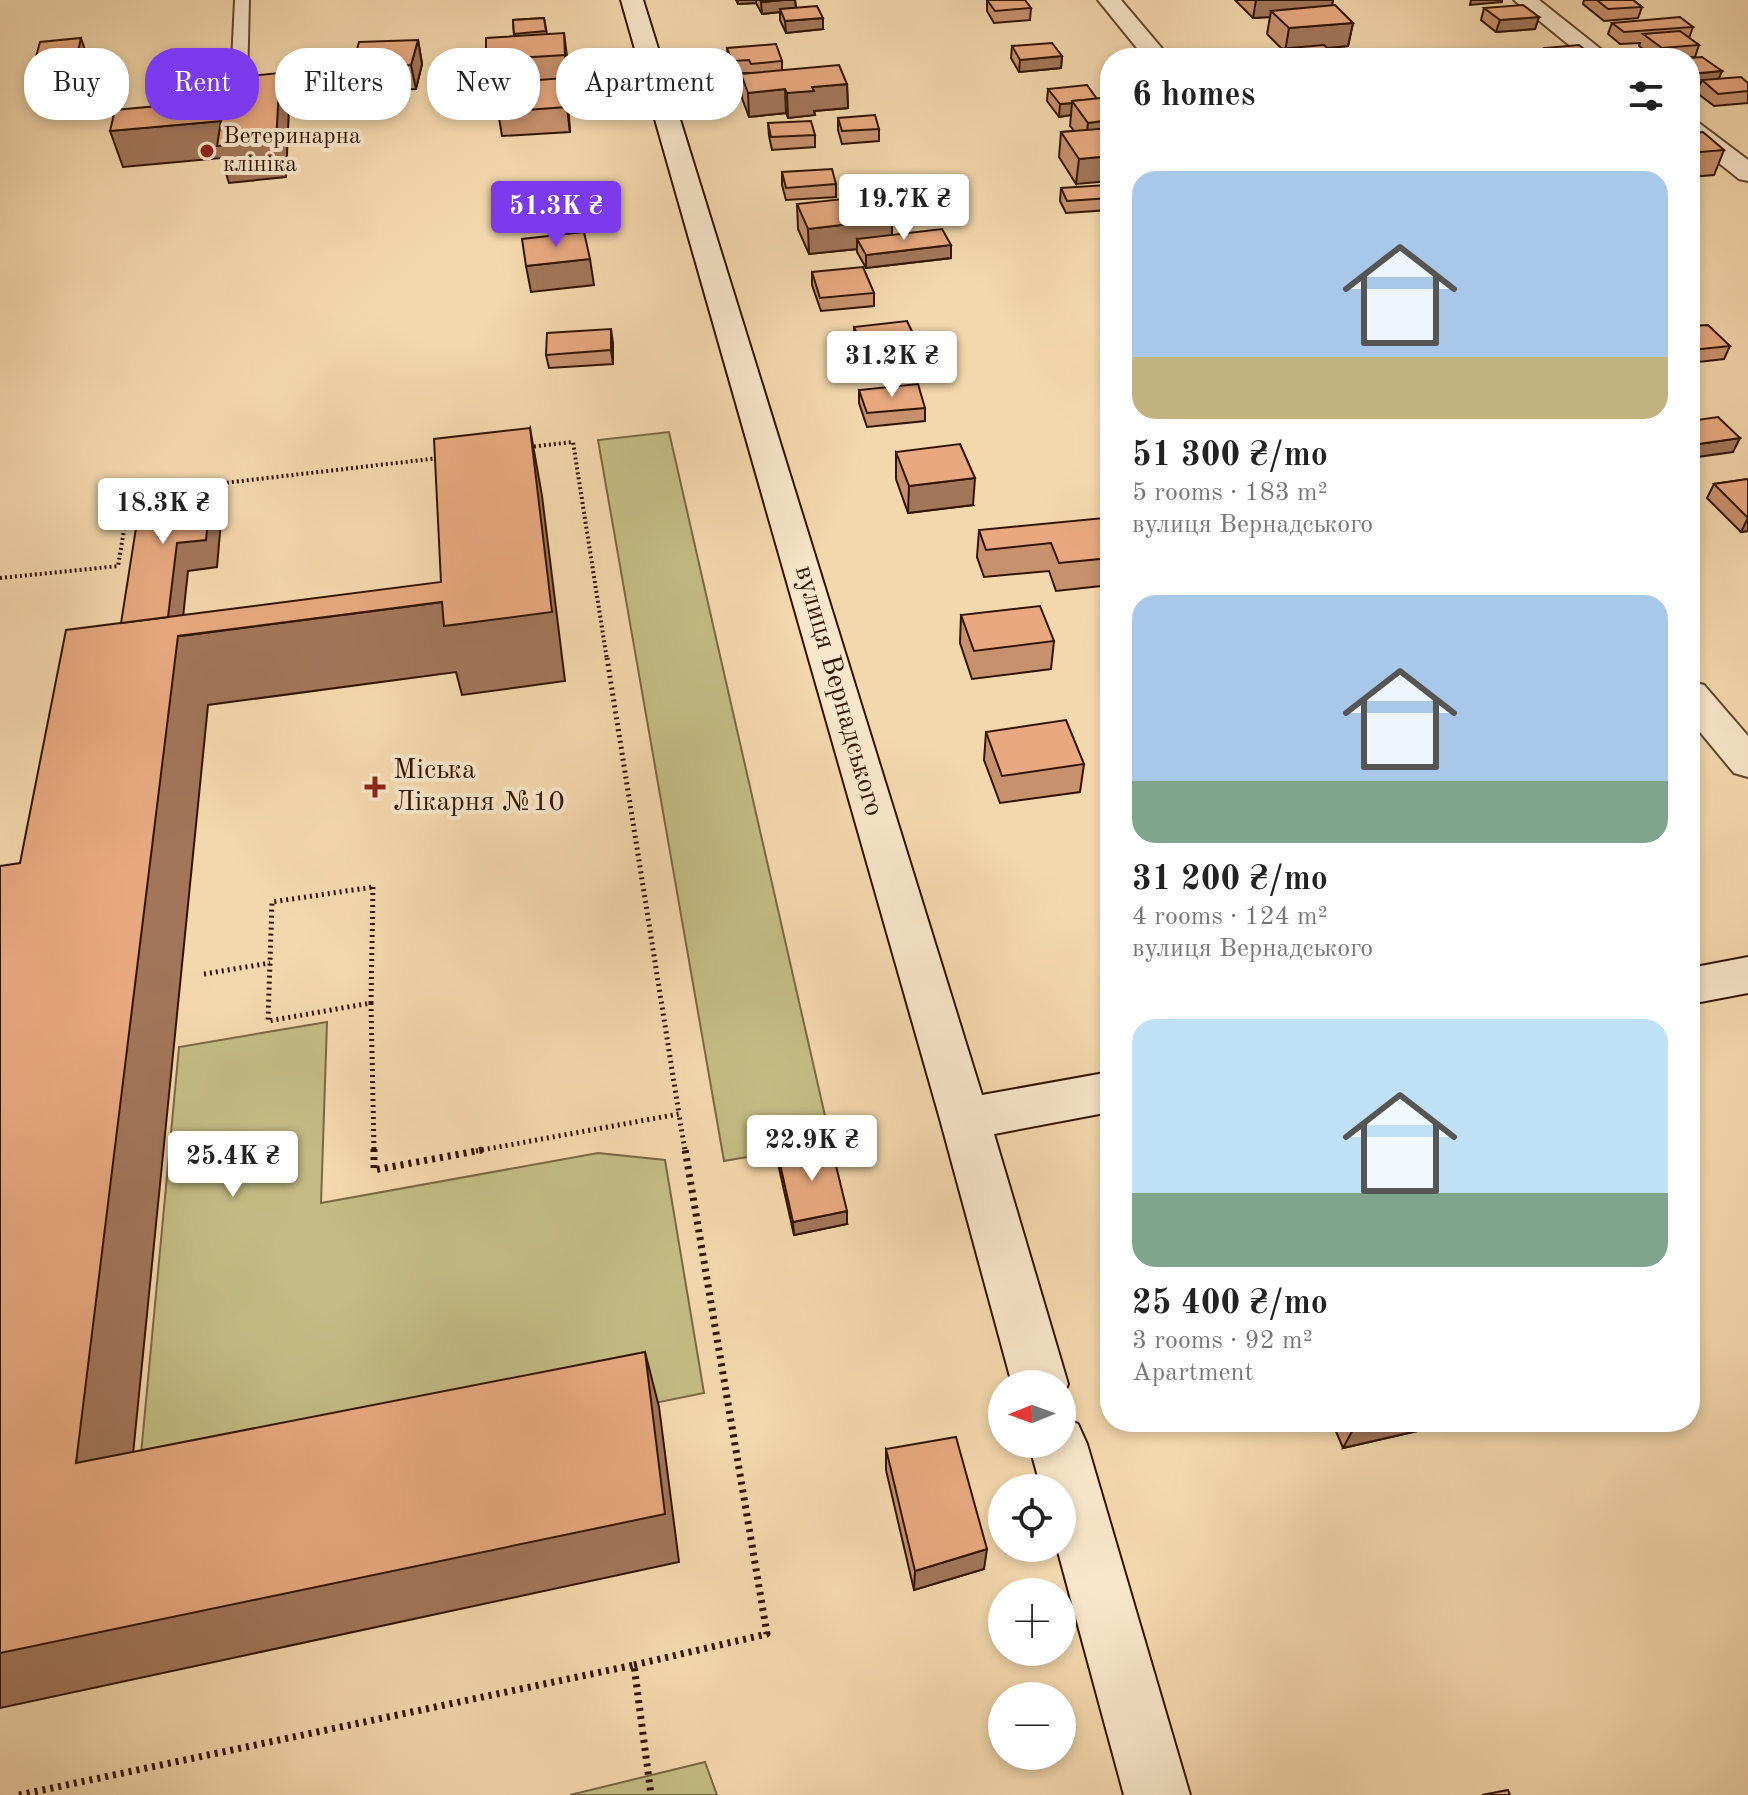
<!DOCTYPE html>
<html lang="en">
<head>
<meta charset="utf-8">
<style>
	:root { --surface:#fff; --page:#f6f6f6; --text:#222; --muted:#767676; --accent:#7c3aed }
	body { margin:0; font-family:"Old Standard TT",serif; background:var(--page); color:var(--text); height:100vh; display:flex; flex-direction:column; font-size:30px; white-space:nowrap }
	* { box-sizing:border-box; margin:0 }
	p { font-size:26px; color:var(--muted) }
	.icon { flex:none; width:44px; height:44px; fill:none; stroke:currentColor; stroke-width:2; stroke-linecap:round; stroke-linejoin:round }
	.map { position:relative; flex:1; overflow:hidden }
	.panel { position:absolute; left:1100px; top:48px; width:600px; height:1384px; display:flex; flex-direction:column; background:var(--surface); border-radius:32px; box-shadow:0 4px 12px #0003 }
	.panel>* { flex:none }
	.hud { position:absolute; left:24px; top:48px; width:760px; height:72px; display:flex; gap:16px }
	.needle { width:52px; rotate:269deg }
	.controls { position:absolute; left:988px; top:1370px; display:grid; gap:16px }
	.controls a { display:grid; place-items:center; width:88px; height:88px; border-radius:50%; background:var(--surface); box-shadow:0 4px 12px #0003; font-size:40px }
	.price { position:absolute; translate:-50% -68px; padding:0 18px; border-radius:8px; background:#fff; color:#222; font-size:26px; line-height:52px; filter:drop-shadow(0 2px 4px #0008) }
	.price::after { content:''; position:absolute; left:50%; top:48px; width:24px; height:18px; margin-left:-12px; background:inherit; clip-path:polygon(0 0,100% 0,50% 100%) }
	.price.on { background:var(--accent); color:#fff }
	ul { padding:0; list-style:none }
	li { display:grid; align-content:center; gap:16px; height:424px; padding:0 32px }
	li span { display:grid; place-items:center; height:248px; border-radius:24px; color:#555 }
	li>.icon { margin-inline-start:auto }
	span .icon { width:144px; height:144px; fill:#fffc; stroke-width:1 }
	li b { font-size:34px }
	h2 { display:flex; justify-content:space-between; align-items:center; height:96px; padding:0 32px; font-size:34px }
	.tag { padding:0 28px; border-radius:32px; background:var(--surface); box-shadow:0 4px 12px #0003; font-size:28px; line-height:72px }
	.tag.on { background:var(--accent); color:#fff }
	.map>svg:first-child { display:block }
	.green { fill:#c4bc84; stroke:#7b6842; stroke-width:2 }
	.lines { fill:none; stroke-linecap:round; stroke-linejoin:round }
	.lane-casing { stroke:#62452b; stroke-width:4 }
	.street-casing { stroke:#62452b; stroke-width:4 }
	.secondary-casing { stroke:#321400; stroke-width:4 }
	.path-far2 { stroke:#321400; stroke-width:4; stroke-dasharray:2 3; stroke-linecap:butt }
	.path-far1 { stroke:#321400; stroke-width:5; stroke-dasharray:2 4; stroke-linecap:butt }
	.path { stroke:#321400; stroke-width:7; stroke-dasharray:3 5; stroke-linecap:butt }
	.lane { fill:#f8e6ca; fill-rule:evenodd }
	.street { fill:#f8e6ca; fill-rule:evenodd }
	.secondary { fill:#f8e6ca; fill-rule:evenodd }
	.wall { fill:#c8916e; stroke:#321400; stroke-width:2 }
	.shaded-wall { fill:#a2765a; stroke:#321400; stroke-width:2 }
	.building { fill:#e8a980; stroke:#321400; stroke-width:2 }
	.poi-dot { fill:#8f2418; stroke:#f8e6ca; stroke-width:3 }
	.labels { text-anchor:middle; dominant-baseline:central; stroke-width:8; stroke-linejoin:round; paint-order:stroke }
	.far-poi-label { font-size:24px; fill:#321400; stroke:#f8e6ca; text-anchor:start }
	.street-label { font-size:28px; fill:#321400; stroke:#f8e6ca }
	.poi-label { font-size:28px; fill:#321400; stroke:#f8e6ca; text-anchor:start }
</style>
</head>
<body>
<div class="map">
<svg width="1748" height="1795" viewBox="0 0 1748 1795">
	<rect width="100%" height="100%" fill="#f4d8ad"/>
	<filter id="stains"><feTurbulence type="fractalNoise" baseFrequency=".0025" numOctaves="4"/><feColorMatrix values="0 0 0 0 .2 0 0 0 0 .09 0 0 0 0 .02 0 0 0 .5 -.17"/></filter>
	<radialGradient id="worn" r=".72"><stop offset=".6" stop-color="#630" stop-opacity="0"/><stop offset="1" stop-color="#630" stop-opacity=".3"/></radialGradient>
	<g class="green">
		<polygon points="669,432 831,1142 724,1161 598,440"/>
		<polygon points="327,1022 321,1203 598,1153 665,1160 704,1393 136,1508 179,1047"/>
		<polygon points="705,1762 717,1795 570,1795"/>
	</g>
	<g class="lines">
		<defs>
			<polygon id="lane" points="235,0 249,0 247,83 239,88 231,83"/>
			<g id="street">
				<polygon points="1098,0 1121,0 1170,58 1145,58"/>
				<polygon points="1514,0 1539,0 1612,58 1585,58"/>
				<polygon points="1690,120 1699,123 1748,160 1748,181 1739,179 1690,140"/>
				<polygon points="1690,681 1704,685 1748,736 1748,777 1734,773 1690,720"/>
			</g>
			<g id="secondary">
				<polygon points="621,0 643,0 982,1095 1110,1072 1110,1112 994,1134 1068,1384 1062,1398 1062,1384 1012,1384 940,1119"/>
				<polygon points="1748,957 1748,993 1690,1004 1690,968"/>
				<polygon points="1062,1417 1078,1424 1087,1444 1190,1795 1124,1795 1057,1548 1062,1548 1062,1488 1041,1488 1029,1444 1062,1444"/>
			</g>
		</defs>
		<use href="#lane" class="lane-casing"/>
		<use href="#street" class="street-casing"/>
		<use href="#secondary" class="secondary-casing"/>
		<g class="path-far2">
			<polyline points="529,447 573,442 607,660"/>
			<polyline points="207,485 439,458"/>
			<polyline points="0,578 118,566 130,494 145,492"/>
		</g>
		<g class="path-far1">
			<polyline points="607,658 679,1114"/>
			<polygon points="373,887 371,1003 268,1021 272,902"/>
			<polyline points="204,974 270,963"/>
			<polyline points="371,1003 374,1151"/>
			<polyline points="476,1151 679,1114 685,1151"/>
		</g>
		<g class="path">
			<polyline points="374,1149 374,1170 487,1149"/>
			<polyline points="634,1665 767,1634 685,1149"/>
			<polyline points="19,1795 634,1665 651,1795"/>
		</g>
		<use href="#lane" class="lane"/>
		<use href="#street" class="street"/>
		<use href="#secondary" class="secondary"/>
	</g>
	<g class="wall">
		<polygon points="736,0 795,0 796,7 823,29 786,33 780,20 780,12 762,14 756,3 738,4"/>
		<polygon points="987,0 1031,8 1030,20 994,23 987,11"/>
		<polygon points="1235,0 1333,0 1332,5 1353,23 1348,46 1327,48 1338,58 1265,58 1267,50 1282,49 1267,34 1270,17 1253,18"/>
		<polygon points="1584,0 1633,0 1642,7 1638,18 1604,21 1583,4"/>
		<polygon points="1484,8 1539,17 1535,29 1496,32 1481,20"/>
		<polygon points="544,18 547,34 567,56 568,79 565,79 570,132 502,136 498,112 498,83 490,84 486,60 514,36 513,20"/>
		<polygon points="1612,23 1693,27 1689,38 1699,45 1695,57 1655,58 1639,46 1640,43 1620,44 1608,34"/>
		<polygon points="418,40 422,64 416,89 357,91 352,67"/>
		<polygon points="1012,46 1062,56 1061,68 1019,72 1011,58"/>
		<polygon points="727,48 782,61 782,70 847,84 848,108 814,111 815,115 788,118 786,113 749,117 742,98 741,74 750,73 732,73 728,60"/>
		<polygon points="1545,48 1595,58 1542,58"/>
		<polygon points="1690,58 1722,71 1718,79 1748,83 1748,103 1714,106 1697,93 1700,84 1690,86"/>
		<polygon points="1048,89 1097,99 1076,184 1059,157 1061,132 1074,131 1070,126 1071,115 1059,117 1047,101"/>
		<polygon points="838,118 879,129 879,141 842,144 838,130"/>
		<polygon points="768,123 815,135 815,147 772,150 769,136"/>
		<polygon points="1690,133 1724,150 1714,175 1690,177"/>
		<polygon points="782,172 836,184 836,197 786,200 782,185"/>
		<polygon points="1061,188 1110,190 1110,210 1066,213 1060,201"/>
		<polygon points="797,204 892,219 892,235 951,245 951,258 866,268 857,252 857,249 809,254 798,229"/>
		<polygon points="1110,270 1110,294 1103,284 1104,271"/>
		<polygon points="812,272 874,293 874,306 821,311 812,285"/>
		<polygon points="1690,326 1730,346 1724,359 1690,363"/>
		<polygon points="854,327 916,355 863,362 854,341"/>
		<polygon points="613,343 613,364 549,368 546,355"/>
		<polygon points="859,390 925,408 925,421 867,427 859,403"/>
		<polygon points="896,452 973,505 908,513 896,479"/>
		<polygon points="1748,479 1748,531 1741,532 1707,498 1714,484"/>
		<polygon points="979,530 1110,532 1110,585 1056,591 1049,571 984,577 977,557"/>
		<polygon points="961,615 1054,641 1051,669 972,679 960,643"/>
		<polygon points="986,732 1084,764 1080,792 1000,803 984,760"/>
		<polygon points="778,1155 847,1224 794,1235 779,1168"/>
		<polygon points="1332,1422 1453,1422 1452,1423 1343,1448"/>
		<polygon points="886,1449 984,1569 914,1590 886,1470"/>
	</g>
	<g class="shaded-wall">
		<polygon points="738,0 756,0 756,3 738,4"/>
		<polygon points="783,0 795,0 796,10 780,9 780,12 762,14 761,2"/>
		<polygon points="1256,0 1333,0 1331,11 1271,11 1270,17 1253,18"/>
		<polygon points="1471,0 1502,0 1502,2 1470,5"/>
		<polygon points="1539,17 1535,29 1496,32 1500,20"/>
		<polygon points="823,18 823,29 786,33 785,21"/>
		<polygon points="1353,23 1348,46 1285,52 1289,28"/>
		<polygon points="564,33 567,56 568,79 565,55"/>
		<polygon points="81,38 85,50 81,72 39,76 34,64"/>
		<polygon points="418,40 422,64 416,89 411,65"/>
		<polygon points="1062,56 1061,68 1019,72 1020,60"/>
		<polygon points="1722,71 1717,83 1702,80 1700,84 1690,86 1690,74"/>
		<polygon points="280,73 289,108 286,177 229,183 221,158 123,167 110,131 221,121"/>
		<polygon points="565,78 568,102 570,132 567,107"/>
		<polygon points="847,84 848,108 814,111 815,115 788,118 787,93 812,87"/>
		<polygon points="785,89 786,113 749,117 748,93"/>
		<polygon points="1072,103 1071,115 1059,117 1060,104"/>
		<polygon points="1110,120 1110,145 1085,147 1088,123"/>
		<polygon points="1110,156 1110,181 1076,184 1079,159"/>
		<polygon points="892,219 892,245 857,239 857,249 809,254 808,229"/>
		<polygon points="951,245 951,258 866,268 866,255"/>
		<polygon points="590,259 594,285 531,292 526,266"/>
		<polygon points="611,329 613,343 613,364 611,350"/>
		<polygon points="917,342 916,355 863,362 863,348"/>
		<polygon points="530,428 542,496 565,681 462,695 456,672 208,705 127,1514 76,1463 132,663 177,543 212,482 222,509 217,567 188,571 181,636 442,602"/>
		<polygon points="1740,438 1733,452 1690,458 1690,448 1692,445"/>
		<polygon points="975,478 973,505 908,513 909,486"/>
		<polygon points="1748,518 1748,531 1741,532"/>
		<polygon points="847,1211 847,1224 794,1235 793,1222"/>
		<polygon points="645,1352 659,1407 679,1562 0,1708 0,1653"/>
		<polygon points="1375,1422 1453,1422 1452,1423 1343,1448 1355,1426"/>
		<polygon points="987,1549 984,1569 914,1590 915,1571"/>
	</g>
	<g class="building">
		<polygon points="760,0 783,0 761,2"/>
		<polygon points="987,0 1025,0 1031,8 995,11"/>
		<polygon points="1597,0 1633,0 1642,7 1608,9"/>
		<polygon points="1335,5 1353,23 1289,28 1271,11"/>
		<polygon points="1523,5 1539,17 1500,20 1484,8"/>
		<polygon points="817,6 823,18 785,21 780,9"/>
		<polygon points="1680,17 1693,27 1624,32 1612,23"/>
		<polygon points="544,18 546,31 514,34 513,20"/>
		<polygon points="1680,31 1699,45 1662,48 1643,34"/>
		<polygon points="564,33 565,55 486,60 486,38"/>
		<polygon points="81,38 76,60 34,64 40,42"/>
		<polygon points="418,40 411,65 352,67 359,42"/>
		<polygon points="1052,43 1062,56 1020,60 1012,46"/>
		<polygon points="776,44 782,61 751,64 749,60 732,61 727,48"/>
		<polygon points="1324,45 1338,58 1274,58 1267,50"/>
		<polygon points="1579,45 1595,58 1558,58 1545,48"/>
		<polygon points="1702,57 1722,71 1690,74 1689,58"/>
		<polygon points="839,65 847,84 812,87 814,91 787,93 785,89 748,93 741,74"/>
		<polygon points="280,73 276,141 217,146 221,121 110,131 115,110 223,100 226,78"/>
		<polygon points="1741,77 1748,83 1748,91 1718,94 1702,80"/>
		<polygon points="565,78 567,107 498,112 498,83"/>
		<polygon points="1087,85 1097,99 1072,101 1072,103 1060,104 1048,89"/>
		<polygon points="1110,97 1110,120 1088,123 1072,101"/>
		<polygon points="875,115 879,129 842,131 838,118"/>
		<polygon points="811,121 815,135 771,137 768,123"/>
		<polygon points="1110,128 1110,156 1079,159 1061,132"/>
		<polygon points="1703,132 1724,150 1690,153 1690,133"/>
		<polygon points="832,169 836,184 786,188 782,172"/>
		<polygon points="1107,185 1110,190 1110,198 1067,201 1061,188"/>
		<polygon points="880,195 892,219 808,229 797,204"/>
		<polygon points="942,229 951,245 866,255 857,239"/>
		<polygon points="584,232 590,259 526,266 522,239"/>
		<polygon points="863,267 874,293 820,298 812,272"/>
		<polygon points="1110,270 1110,278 1104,271"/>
		<polygon points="907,321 917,342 863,348 854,327"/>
		<polygon points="1708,325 1730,346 1692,350 1690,348 1690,326"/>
		<polygon points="611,329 611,350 546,355 547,333"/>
		<polygon points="918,384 925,408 867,413 859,390"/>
		<polygon points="1718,417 1740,438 1692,445 1690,443 1690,421"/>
		<polygon points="530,428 552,612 444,626 442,602 178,636 76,1463 645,1352 665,1514 0,1653 0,866 20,863 66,630 441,582 434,439"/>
		<polygon points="960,444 975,478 909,486 896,452"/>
		<polygon points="1748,479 1748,518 1714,484"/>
		<polygon points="212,482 206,540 177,543 168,617 121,623 142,490"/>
		<polygon points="1104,518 1110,532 1110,558 1059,563 1051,543 986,550 979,530"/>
		<polygon points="1040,606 1054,641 974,651 961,615"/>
		<polygon points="1066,720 1084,764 1002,776 986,732"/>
		<polygon points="831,1145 847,1211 793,1222 778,1155"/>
		<polygon points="1353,1422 1375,1422 1355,1426"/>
		<polygon points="956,1437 987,1549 915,1571 886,1449"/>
		<polygon points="1508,1790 1510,1795 1482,1795"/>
	</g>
	<g class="poi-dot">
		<circle cx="207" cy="151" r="8"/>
		<path d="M371 775h8v8h8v8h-8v8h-8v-8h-8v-8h8z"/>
	</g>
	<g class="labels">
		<g class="far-poi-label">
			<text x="223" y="137">Ветеринарна<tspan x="223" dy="28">клініка</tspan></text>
		</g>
		<g class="street-label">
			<text transform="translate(838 691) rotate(74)">вулиця Вернадського</text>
		</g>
		<g class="poi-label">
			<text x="393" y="771">Міська<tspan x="393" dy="32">Лікарня №10</tspan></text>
		</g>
	</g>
	<rect width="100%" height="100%" filter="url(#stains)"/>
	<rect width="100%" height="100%" fill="url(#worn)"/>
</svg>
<div class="controls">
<a><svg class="needle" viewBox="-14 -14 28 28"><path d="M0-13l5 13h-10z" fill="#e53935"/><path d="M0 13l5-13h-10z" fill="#767676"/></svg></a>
<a><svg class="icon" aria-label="locate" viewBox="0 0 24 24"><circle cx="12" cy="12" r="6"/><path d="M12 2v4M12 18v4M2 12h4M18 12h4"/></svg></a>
<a>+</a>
<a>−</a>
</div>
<b class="price" style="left:904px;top:242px">19.7K ₴</b>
<b class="price on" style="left:556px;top:249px">51.3K ₴</b>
<b class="price" style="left:892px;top:399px">31.2K ₴</b>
<b class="price" style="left:163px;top:546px">18.3K ₴</b>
<b class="price" style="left:812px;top:1183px">22.9K ₴</b>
<b class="price" style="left:233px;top:1199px">25.4K ₴</b>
<div class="hud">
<a class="tag">Buy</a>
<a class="tag on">Rent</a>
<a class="tag">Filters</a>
<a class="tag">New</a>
<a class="tag">Apartment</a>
</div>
<section class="panel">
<h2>6 homes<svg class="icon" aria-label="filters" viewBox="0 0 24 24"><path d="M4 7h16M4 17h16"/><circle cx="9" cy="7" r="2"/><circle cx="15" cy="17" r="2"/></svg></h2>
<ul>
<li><span style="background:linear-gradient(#a9c7e8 75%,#c2b280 0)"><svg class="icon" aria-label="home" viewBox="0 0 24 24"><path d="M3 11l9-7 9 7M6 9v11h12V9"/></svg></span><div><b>51 300 ₴/mo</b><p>5 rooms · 183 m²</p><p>вулиця Вернадського</p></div></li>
<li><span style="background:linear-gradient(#a9c7e8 75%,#7fa58c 0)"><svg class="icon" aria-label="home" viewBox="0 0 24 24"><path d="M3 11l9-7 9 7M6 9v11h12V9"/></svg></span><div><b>31 200 ₴/mo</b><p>4 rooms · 124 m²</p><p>вулиця Вернадського</p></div></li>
<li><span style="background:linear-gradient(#bfe0f5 70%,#7fa58c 0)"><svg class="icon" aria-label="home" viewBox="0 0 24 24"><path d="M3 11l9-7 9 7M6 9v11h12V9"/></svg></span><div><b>25 400 ₴/mo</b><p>3 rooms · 92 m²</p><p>Apartment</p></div></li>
</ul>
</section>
</div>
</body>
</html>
